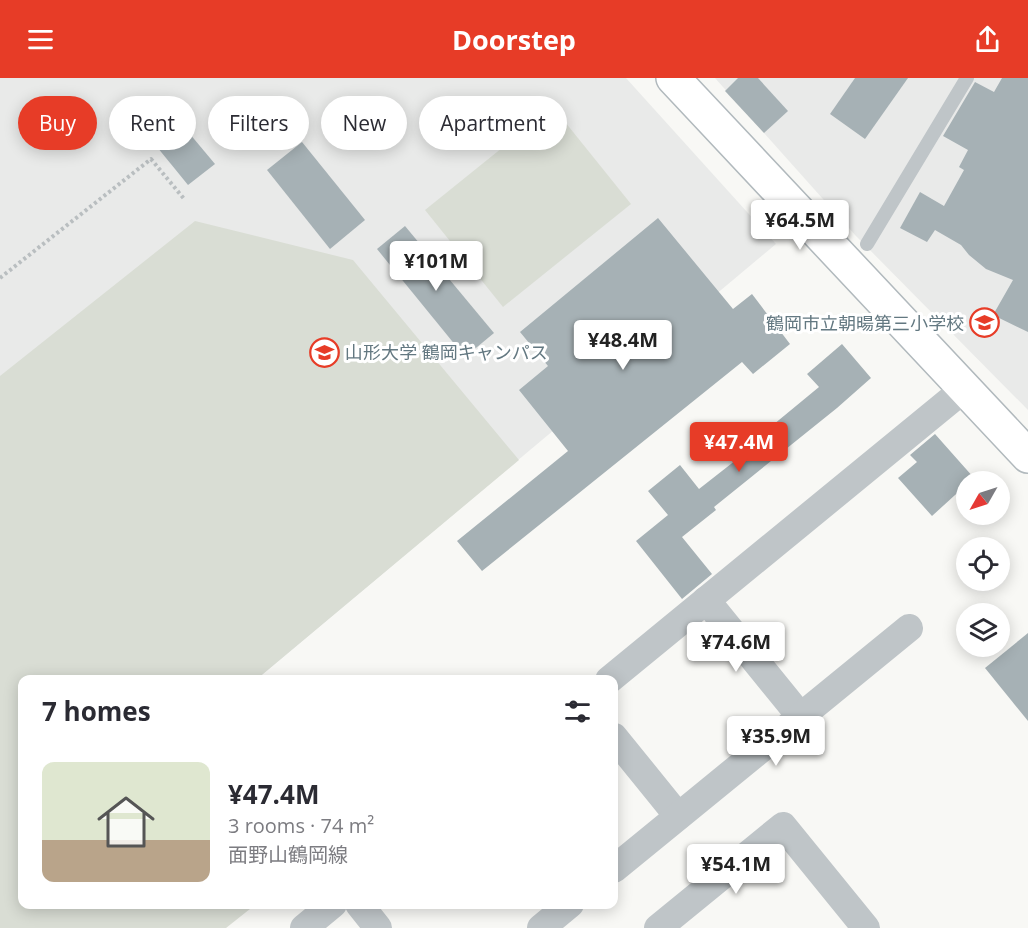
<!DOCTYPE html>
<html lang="en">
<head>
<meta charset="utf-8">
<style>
	:root { --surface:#fff; --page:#f2f2f3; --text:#2b2b33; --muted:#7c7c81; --line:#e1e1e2; --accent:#e73c27 }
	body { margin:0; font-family:"Open Sans","Noto Sans JP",sans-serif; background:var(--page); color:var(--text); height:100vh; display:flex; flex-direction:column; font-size:22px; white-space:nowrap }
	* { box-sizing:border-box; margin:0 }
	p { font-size:20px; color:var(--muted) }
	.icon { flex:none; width:33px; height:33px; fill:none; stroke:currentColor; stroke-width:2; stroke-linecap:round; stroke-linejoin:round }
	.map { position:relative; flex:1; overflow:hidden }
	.side { position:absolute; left:18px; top:597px; width:600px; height:234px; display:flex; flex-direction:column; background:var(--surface); border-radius:12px; box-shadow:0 3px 15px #0003 }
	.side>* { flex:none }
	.banner { position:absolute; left:18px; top:18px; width:600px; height:54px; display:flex; gap:12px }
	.needle { width:39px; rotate:231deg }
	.tools { position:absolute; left:956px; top:393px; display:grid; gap:12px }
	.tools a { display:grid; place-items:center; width:54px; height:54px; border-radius:50%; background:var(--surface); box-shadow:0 3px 15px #0003; font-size:30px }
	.price { position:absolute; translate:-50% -51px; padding:0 14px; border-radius:6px; background:#fff; color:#222; font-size:20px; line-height:39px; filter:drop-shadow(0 2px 3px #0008) }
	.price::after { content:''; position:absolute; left:50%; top:36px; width:18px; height:14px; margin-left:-9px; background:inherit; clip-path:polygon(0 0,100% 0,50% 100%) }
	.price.active { background:var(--accent); color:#fff }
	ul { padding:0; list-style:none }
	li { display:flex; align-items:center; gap:18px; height:150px; padding:0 24px }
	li+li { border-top:2px solid var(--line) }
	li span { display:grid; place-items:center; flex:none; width:168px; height:120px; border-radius:12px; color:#555 }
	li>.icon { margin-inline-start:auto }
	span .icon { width:72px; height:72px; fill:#fffc; stroke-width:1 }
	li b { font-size:26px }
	h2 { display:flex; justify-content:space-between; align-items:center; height:72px; padding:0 24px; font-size:26px }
	.chip { padding:0 21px; border-radius:27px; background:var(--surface); box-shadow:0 3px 15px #0003; font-size:21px; line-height:54px }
	.chip.active { background:var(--accent); color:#fff }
	header { display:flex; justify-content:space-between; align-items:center; height:78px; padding:0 24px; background:var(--accent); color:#fff; font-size:27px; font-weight:700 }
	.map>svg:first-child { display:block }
	.built { fill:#e9eae9 }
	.green { fill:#d9ddd4 }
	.building { fill:#a6b1b5 }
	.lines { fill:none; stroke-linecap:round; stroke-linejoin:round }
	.secondary-casing { stroke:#b1b9bd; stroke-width:36 }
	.path { stroke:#b9bec0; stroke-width:4; stroke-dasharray:3 3; stroke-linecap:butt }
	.service { stroke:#bfc5c8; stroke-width:14 }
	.minor { stroke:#bfc5c8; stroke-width:28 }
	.secondary { stroke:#fff; stroke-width:33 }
	.labels { text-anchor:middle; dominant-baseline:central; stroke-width:6; stroke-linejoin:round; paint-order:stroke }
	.poi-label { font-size:18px; fill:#637881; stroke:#fff; text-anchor:end }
</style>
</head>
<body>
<header><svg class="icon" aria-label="menu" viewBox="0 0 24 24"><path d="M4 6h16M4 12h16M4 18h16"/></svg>Doorstep<svg class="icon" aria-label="share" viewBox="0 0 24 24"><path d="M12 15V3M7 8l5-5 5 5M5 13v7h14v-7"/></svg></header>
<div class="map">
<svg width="1028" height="850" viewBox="0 0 1028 850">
	<rect width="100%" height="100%" fill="#f8f8f5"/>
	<g class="built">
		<polygon points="0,0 626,0 776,166 257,601 0,386"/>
		<polygon points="715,0 1028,0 1028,332 856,158"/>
	</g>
	<g class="green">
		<polygon points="553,29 631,126 503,229 425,132"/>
		<polygon points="195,143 353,182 519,382 257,601 22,602 22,826 255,827 226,850 0,850 0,298"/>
	</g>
	<g class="building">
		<polygon points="738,0 758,0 788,33 764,55 725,13"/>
		<polygon points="855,0 908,0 865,61 830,36"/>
		<polygon points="1002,0 1028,0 1028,254 993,237 1013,202 986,191 969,177 961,167 935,152 927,164 900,150 920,114 944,128 964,92 959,89 968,72 943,58 975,4 994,14"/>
		<polygon points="179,43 215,86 188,107 153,64"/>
		<polygon points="302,64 365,142 330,171 267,92"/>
		<polygon points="658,140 733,231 752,216 790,266 753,296 742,284 482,493 457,463 568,373 519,312 548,288 520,254"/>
		<polygon points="405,148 494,255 465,279 377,171"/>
		<polygon points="842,266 871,300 837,330 714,429 716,432 682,459 712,496 682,521 636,463 668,437 648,413 680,387 699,411 759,364 756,361 819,309 807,296"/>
		<polygon points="935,356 974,400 970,404 966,404 966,407 932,438 898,400 917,384 910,377"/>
		<polygon points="1028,555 1028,643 985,590"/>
	</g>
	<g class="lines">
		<defs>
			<polyline id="secondary" points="673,0 1028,378"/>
		</defs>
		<use href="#secondary" class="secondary-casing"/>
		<polyline class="path" points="0,200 151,81 185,122"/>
		<polyline class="service" points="867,166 967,0"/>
		<g class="minor">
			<polyline points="706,522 801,639"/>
			<polyline points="609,602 964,311"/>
			<polyline points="614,659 678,738"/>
			<polyline points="614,791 909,550"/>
			<polyline points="359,826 378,850"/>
			<polyline points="304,850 333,826"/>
			<polyline points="541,850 570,826"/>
			<polyline points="658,850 783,748 866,850"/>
		</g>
		<use href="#secondary" class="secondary"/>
	</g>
	<defs>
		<symbol id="school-ring" viewBox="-11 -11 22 22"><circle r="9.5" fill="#fff" stroke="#e73c27" stroke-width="1.5"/><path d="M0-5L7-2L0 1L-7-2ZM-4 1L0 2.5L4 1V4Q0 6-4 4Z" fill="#e73c27"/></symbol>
		<symbol id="university-ring" viewBox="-11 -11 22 22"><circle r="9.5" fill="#fff" stroke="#e73c27" stroke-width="1.5"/><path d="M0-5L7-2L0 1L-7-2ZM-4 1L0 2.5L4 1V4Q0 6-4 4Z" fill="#e73c27"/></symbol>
	</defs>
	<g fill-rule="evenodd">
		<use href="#school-ring" x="968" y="228" width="33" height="33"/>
		<use href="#university-ring" x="308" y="258" width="33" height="33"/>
	</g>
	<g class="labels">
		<g class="poi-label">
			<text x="964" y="245">鶴岡市立朝暘第三小学校</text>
			<text x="345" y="274" text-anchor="start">山形大学 鶴岡キャンパス</text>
		</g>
	</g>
</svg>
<div class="tools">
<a><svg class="needle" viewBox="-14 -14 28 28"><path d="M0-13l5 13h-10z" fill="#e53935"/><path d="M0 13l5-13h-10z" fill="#7c7c81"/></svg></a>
<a><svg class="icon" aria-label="locate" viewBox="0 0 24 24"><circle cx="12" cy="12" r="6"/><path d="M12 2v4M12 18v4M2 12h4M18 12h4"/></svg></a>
<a><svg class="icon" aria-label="layers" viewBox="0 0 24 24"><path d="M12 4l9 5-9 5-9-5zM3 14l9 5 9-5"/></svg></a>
</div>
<b class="price" style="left:800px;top:173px">¥64.5M</b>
<b class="price" style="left:436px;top:214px">¥101M</b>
<b class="price" style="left:623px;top:293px">¥48.4M</b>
<b class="price active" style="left:739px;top:395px">¥47.4M</b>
<b class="price" style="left:736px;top:595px">¥74.6M</b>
<b class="price" style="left:776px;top:689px">¥35.9M</b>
<b class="price" style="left:736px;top:817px">¥54.1M</b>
<div class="banner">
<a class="chip active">Buy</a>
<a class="chip">Rent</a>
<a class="chip">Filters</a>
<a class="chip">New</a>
<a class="chip">Apartment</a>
</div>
<section class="side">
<h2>7 homes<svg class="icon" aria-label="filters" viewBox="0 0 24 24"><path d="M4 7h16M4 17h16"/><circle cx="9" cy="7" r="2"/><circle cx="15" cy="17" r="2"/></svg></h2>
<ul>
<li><span style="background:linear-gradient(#dfe7d0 65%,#b9a48a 0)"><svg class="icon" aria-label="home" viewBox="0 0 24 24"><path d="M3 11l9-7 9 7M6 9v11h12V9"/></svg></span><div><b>¥47.4M</b><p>3 rooms · 74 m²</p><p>面野山鶴岡線</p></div></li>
</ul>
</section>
</div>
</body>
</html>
